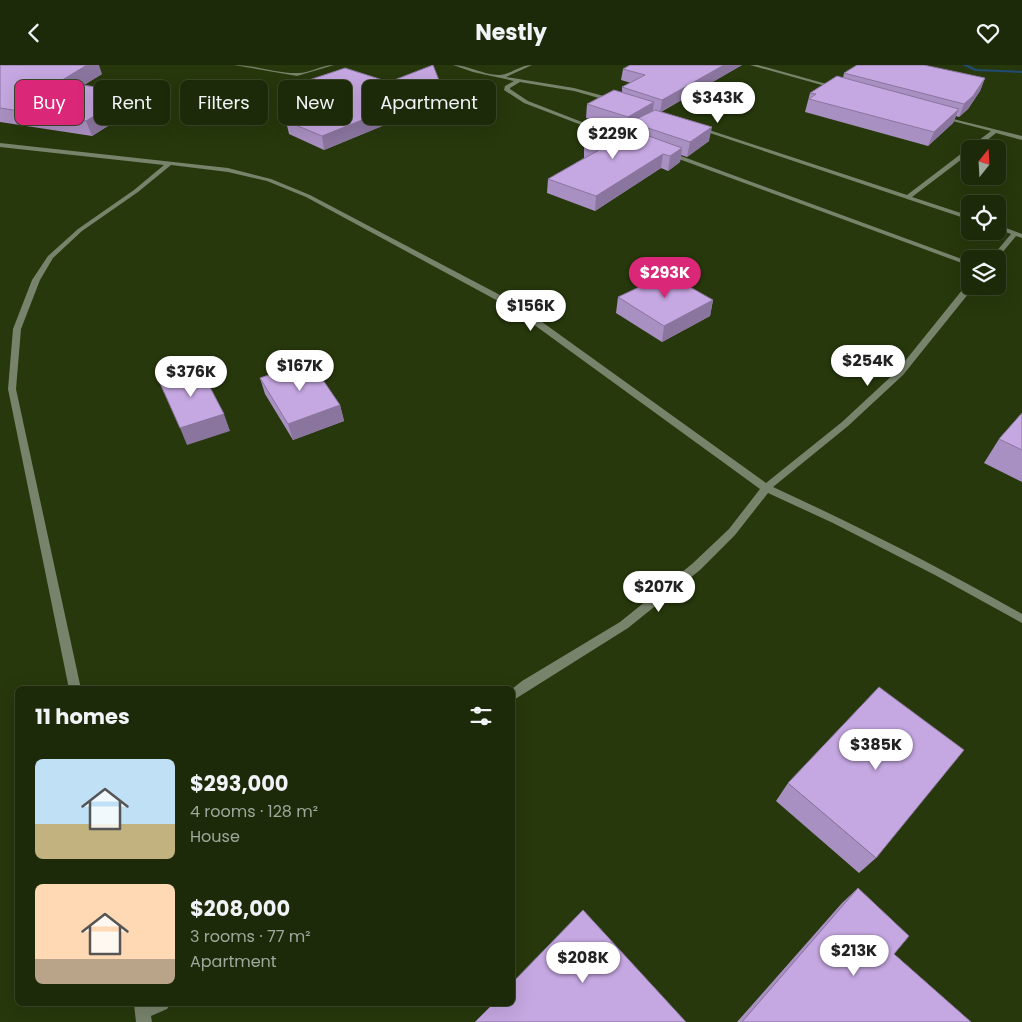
<!DOCTYPE html>
<html lang="en">
<head>
<meta charset="utf-8">
<style>
	:root { --surface:#1d2a09; --page:#253212; --text:#f1f3f6; --muted:#a0a79c; --line:#3b462a; --accent:#db2777 }
	body { margin:0; font-family:Poppins,sans-serif; background:var(--page); color:var(--text); height:100vh; display:flex; flex-direction:column; font-size:19px; white-space:nowrap }
	* { box-sizing:border-box; margin:0 }
	p { font-size:16px; color:var(--muted) }
	.icon { flex:none; width:28px; height:28px; fill:none; stroke:currentColor; stroke-width:2; stroke-linecap:round; stroke-linejoin:round }
	.map { position:relative; flex:1; overflow:hidden }
	.panel { position:absolute; left:15px; top:621px; width:500px; height:320px; display:flex; flex-direction:column; background:var(--surface); border-radius:8px; box-shadow:0 5px 20px #0002,0 0 0 1px var(--line) }
	.panel>* { flex:none }
	.hud { position:absolute; left:15px; top:15px; width:500px; height:45px; display:flex; gap:10px }
	.needle { width:32px; rotate:18deg }
	.controls { position:absolute; left:961px; top:75px; display:grid; gap:10px }
	.controls a { display:grid; place-items:center; width:45px; height:45px; border-radius:8px; background:var(--surface); box-shadow:0 5px 20px #0002,0 0 0 1px var(--line); font-size:25px }
	.price { position:absolute; translate:-50% -42px; padding:0 11px; border-radius:18px; background:#fff; color:#222; font-size:16px; line-height:32px; filter:drop-shadow(0 1px 2px #0008) }
	.price::after { content:''; position:absolute; left:50%; top:30px; width:15px; height:11px; margin-left:-8px; background:inherit; clip-path:polygon(0 0,100% 0,50% 100%) }
	.price.selected { background:var(--accent); color:#fff }
	ul { padding:0; list-style:none }
	li { display:flex; align-items:center; gap:15px; height:125px; padding:0 20px }
	li span { display:grid; place-items:center; flex:none; width:140px; height:100px; border-radius:8px; color:#555 }
	li>.icon { margin-inline-start:auto }
	span .icon { width:60px; height:60px; fill:#fffc; stroke-width:1 }
	li b { font-size:21px }
	h2 { display:flex; justify-content:space-between; align-items:center; height:60px; padding:0 20px; font-size:21px }
	.chip { padding:0 18px; border-radius:8px; background:var(--surface); box-shadow:0 5px 20px #0002,0 0 0 1px var(--line); font-size:18px; line-height:45px }
	.chip.selected { background:var(--accent); color:#fff }
	header { display:flex; justify-content:space-between; align-items:center; height:65px; padding:0 20px; background:var(--surface); font-size:22px; font-weight:700 }
	.map>svg:first-child { display:block }
	.lines { fill:none; stroke-linecap:round; stroke-linejoin:round }
	.stream { fill:#204c73; fill-rule:evenodd }
	.minor { fill:#78836c; fill-rule:evenodd }
	.wall { fill:#a990c2 }
	.shaded-wall { fill:#8a759e }
	.building { fill:#c5a7e1; stroke:#8a759e }
</style>
</head>
<body>
<header><svg class="icon" aria-label="back" viewBox="0 0 24 24"><path d="M15 5l-7 7 7 7"/></svg>Nestly<svg class="icon" aria-label="heart" viewBox="0 0 24 24"><path d="M12 20l-8-8c-3-5 5-10 8-4 3-6 11-1 8 4z"/></svg></header>
<div class="map">
<svg width="1022" height="957" viewBox="0 0 1022 957">
	<rect width="100%" height="100%" fill="#27380c"/>
	<g class="lines">
		<polygon class="stream" points="962,0 968,0 976,4 1022,6 1022,8 975,6"/>
		<g class="minor">
			<path d="M234 0C255 0 275 8 296 8 309 9 321 0 334 0L297 11Z"/>
			<path d="M453 0C468 0 483 10 499 10 510 10 520 0 532 0L506 12 574 23 615 34 613 37 574 26 520 17 510 23V24L528 36 623 73 618 74 524 38 504 25 505 21 514 16 473 7Z"/>
			<polygon points="750,0 758,0 841,23 836,24"/>
			<polygon points="941,51 1022,71 1022,75 996,68 976,84 970,84 970,88 912,132 970,151 970,155 695,63 700,62 907,130 991,66 941,53"/>
			<path d="M0 78 228 103 271 114 310 130 517 239 766 418 842 357 897 306 967 219H970V221H973V223L903 310 848 361 773 422C858 461 941 503 1022 549V558L935 510 833 458 768 428 735 470 700 505 628 563 512 636V624L522 616 620 557 692 499 729 464 760 424 511 243 306 132 267 116 228 107 171 100 138 127 82 166 53 193 40 215 21 264 16 324 81 624H69L8 324 13 264 32 215 48 191 78 164 134 125 164 100 0 82Z"/>
			<polygon points="670,87 970,197 970,201 668,90 667,89"/>
			<polygon points="998,160 1022,169 1022,173 1016,171 997,194 990,194 1011,169 998,164"/>
			<polygon points="134,939 170,939 167,944 151,951 152,957 136,957"/>
		</g>
	</g>
	<g class="wall">
		<polygon points="0,0 102,9 84,20 133,27 138,42 92,71 0,57"/>
		<polygon points="742,0 661,47 709,76 687,92 681,90 680,97 668,106 661,103 595,146 547,128 548,114 584,93 584,79 618,63 586,53 587,39 622,27 622,22 631,18 621,15 623,4"/>
		<polygon points="844,8 985,13 980,26 968,44 959,52 956,51 953,58 928,81 805,47 810,28 843,13"/>
		<polygon points="303,17 389,17 442,23 443,36 324,85 289,69 286,56 329,40 305,30"/>
		<polygon points="618,232 713,235 710,251 662,277 616,248"/>
		<polygon points="260,313 340,340 344,356 293,375 265,329"/>
		<polygon points="1022,348 1022,417 984,398 999,374"/>
		<polygon points="788,718 876,793 859,808 776,736"/>
		<polygon points="858,823 894,889 971,957 737,957 842,838"/>
	</g>
	<g class="shaded-wall">
		<polygon points="87,0 99,0 102,9 65,32 59,17"/>
		<polygon points="724,0 742,0 660,47 662,35"/>
		<polygon points="985,13 980,26 968,44 959,52 964,39"/>
		<polygon points="442,23 443,36 324,85 322,71"/>
		<polygon points="133,27 138,42 92,71 86,56"/>
		<polygon points="654,37 652,51 630,57 630,64 626,66 628,52"/>
		<polygon points="959,44 953,58 928,81 934,67"/>
		<polygon points="712,62 709,76 687,92 690,77"/>
		<polygon points="682,83 680,97 668,106 670,91"/>
		<polygon points="663,89 661,103 595,146 596,131"/>
		<polygon points="713,235 710,251 662,277 664,261"/>
		<polygon points="340,340 344,356 293,375 288,359"/>
		<polygon points="224,349 230,366 187,380 180,363"/>
	</g>
	<g class="building">
		<polygon points="0,0 87,0 59,17 133,27 86,56 0,43"/>
		<polygon points="433,0 442,23 322,71 286,56 345,34 303,17 345,3 389,17"/>
		<polygon points="630,0 724,0 662,35 622,22 645,10 623,4"/>
		<polygon points="857,0 924,0 985,13 973,31 964,39 844,8"/>
		<polygon points="837,11 959,44 934,67 809,34 816,29 810,28"/>
		<polygon points="614,25 654,37 628,52 587,39"/>
		<polygon points="655,45 712,62 690,77 630,57"/>
		<polygon points="621,61 682,83 670,91 663,89 596,131 548,114 599,85 584,79"/>
		<polygon points="667,209 713,235 664,261 618,232"/>
		<polygon points="310,296 340,340 288,359 260,313"/>
		<polygon points="200,303 224,349 180,363 159,316"/>
		<polygon points="1022,348 1022,385 999,374"/>
		<polygon points="879,622 964,685 876,793 788,718"/>
		<polygon points="858,823 909,871 894,889 971,957 742,957"/>
		<polygon points="583,845 686,957 475,957 493,939 512,939 512,918"/>
	</g>
</svg>
<div class="controls">
<a><svg class="needle" viewBox="-14 -14 28 28"><path d="M0-13l5 13h-10z" fill="#e53935"/><path d="M0 13l5-13h-10z" fill="#a0a79c"/></svg></a>
<a><svg class="icon" aria-label="locate" viewBox="0 0 24 24"><circle cx="12" cy="12" r="6"/><path d="M12 2v4M12 18v4M2 12h4M18 12h4"/></svg></a>
<a><svg class="icon" aria-label="layers" viewBox="0 0 24 24"><path d="M12 4l9 5-9 5-9-5zM3 14l9 5 9-5"/></svg></a>
</div>
<b class="price" style="left:718px;top:59px">$343K</b>
<b class="price" style="left:613px;top:95px">$229K</b>
<b class="price selected" style="left:665px;top:234px">$293K</b>
<b class="price" style="left:531px;top:267px">$156K</b>
<b class="price" style="left:868px;top:322px">$254K</b>
<b class="price" style="left:300px;top:327px">$167K</b>
<b class="price" style="left:191px;top:333px">$376K</b>
<b class="price" style="left:659px;top:548px">$207K</b>
<b class="price" style="left:876px;top:706px">$385K</b>
<b class="price" style="left:854px;top:912px">$213K</b>
<b class="price" style="left:583px;top:919px">$208K</b>
<div class="hud">
<a class="chip selected">Buy</a>
<a class="chip">Rent</a>
<a class="chip">Filters</a>
<a class="chip">New</a>
<a class="chip">Apartment</a>
</div>
<section class="panel">
<h2>11 homes<svg class="icon" aria-label="filters" viewBox="0 0 24 24"><path d="M4 7h16M4 17h16"/><circle cx="9" cy="7" r="2"/><circle cx="15" cy="17" r="2"/></svg></h2>
<ul>
<li><span style="background:linear-gradient(#bfe0f5 65%,#c2b280 0)"><svg class="icon" aria-label="home" viewBox="0 0 24 24"><path d="M3 11l9-7 9 7M6 9v11h12V9"/></svg></span><div><b>$293,000</b><p>4 rooms · 128 m²</p><p>House</p></div></li>
<li><span style="background:linear-gradient(#ffd9b3 75%,#b9a48a 0)"><svg class="icon" aria-label="home" viewBox="0 0 24 24"><path d="M3 11l9-7 9 7M6 9v11h12V9"/></svg></span><div><b>$208,000</b><p>3 rooms · 77 m²</p><p>Apartment</p></div></li>
</ul>
</section>
</div>
</body>
</html>
